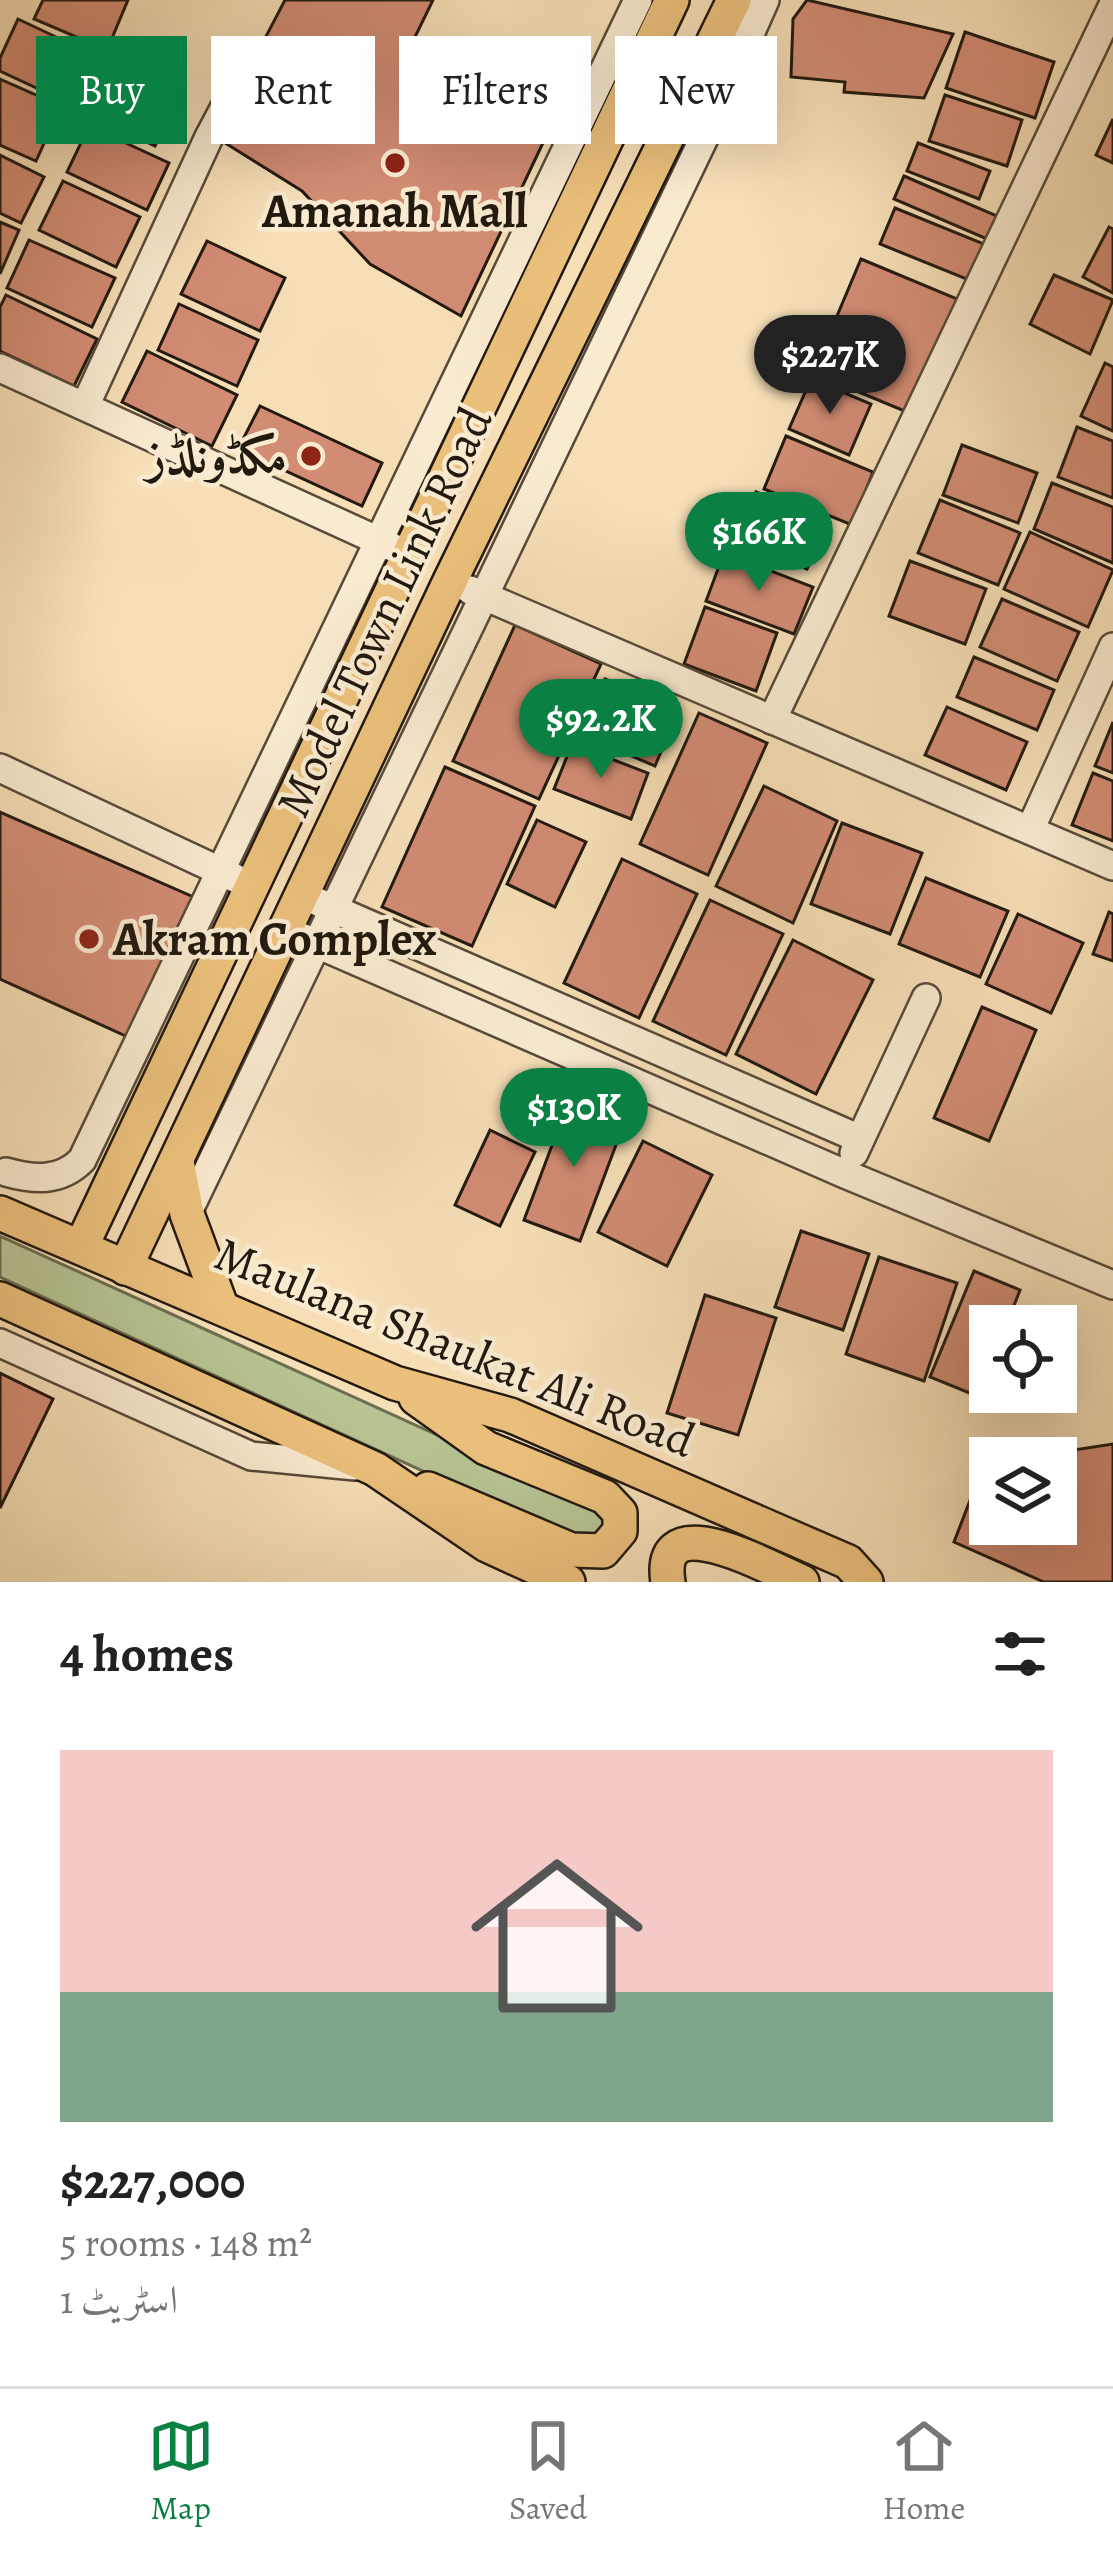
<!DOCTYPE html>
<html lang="en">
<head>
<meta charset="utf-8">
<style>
	:root { --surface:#fff; --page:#f6f6f6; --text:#222; --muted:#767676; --line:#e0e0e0; --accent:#0b8043 }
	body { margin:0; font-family:Alegreya,Amiri,serif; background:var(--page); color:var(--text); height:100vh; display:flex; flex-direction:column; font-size:45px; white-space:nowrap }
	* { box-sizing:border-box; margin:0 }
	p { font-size:39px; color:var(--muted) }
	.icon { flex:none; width:66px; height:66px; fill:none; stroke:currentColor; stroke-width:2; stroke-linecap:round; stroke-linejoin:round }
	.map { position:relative; height:1582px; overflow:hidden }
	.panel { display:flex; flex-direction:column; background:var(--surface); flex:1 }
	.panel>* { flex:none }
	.guide { position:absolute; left:36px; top:36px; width:1041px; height:108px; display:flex; gap:24px }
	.tools { position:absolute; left:969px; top:1305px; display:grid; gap:24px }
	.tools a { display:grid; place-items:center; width:108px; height:108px; border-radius:0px; background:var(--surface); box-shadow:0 12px 48px #0002; font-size:60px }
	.price { position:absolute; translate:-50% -102px; padding:0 27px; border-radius:42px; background:var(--accent); color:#fff; font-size:39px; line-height:78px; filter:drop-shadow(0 3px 6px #0008) }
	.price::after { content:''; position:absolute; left:50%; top:72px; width:36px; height:27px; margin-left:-18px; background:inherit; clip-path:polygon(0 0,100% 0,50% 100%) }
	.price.active { background:#222; color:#fff }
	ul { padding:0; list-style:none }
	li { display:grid; align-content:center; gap:24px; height:636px; padding:0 60px }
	li span { display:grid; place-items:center; height:372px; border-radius:0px; color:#555 }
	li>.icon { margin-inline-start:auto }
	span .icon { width:216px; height:216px; fill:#fffc; stroke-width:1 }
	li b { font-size:51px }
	h2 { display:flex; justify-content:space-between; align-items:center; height:144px; padding:0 60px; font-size:51px }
	.pill { padding:0 42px; border-radius:0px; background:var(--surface); box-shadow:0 12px 48px #0002; font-size:42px; line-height:108px }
	.pill.active { background:var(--accent); color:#fff }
	.dock { display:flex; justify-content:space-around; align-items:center; height:168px; border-top:3px solid var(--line); background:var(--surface); font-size:33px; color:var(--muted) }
	.dock a { display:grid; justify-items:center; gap:6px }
	.dock .active { color:var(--accent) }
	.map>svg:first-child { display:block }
	.green { fill:#b7c393; stroke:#6c6e51; stroke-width:3 }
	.building { fill:#d28c74; stroke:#22190f; stroke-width:3 }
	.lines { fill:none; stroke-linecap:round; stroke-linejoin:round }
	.minor-casing { stroke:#574a39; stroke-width:32 }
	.major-casing { stroke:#22190f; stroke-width:38 }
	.minor { stroke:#f9ead0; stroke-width:27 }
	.major { stroke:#ebc07c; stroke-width:33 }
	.poi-dot { fill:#8f2418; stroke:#f9ead0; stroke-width:4.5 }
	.labels { text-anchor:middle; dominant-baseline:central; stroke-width:9; stroke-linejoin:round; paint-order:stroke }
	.poi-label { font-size:48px; font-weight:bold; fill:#22190f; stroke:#f9ead0 }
	.street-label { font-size:48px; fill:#22190f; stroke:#f9ead0 }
</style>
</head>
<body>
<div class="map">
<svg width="1113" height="1582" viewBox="0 0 1113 1582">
	<rect width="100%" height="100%" fill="#f6dfb7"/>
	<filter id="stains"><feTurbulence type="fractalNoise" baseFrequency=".00167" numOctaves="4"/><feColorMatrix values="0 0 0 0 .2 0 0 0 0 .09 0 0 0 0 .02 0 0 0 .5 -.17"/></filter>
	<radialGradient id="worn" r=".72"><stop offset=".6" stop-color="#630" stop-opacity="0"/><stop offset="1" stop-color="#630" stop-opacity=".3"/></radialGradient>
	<polygon class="green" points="0,1236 591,1505 606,1519 601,1533 592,1537 547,1528 0,1277"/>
	<g class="building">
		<polygon points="43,0 128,0 107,50 34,19"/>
		<polygon points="285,0 433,0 413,41 550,128 461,316 370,264 302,191 214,136"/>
		<polygon points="807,0 953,34 924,98 844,92 845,82 791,77 793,19"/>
		<polygon points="18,19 94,55 71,104 0,71 0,58"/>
		<polygon points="965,32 1054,62 1035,118 946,88"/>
		<polygon points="118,61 181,91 155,146 92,116"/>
		<polygon points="0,79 61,106 36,161 0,145"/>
		<polygon points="945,95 1022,120 1007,166 929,141"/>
		<polygon points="1113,119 1113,163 1096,155"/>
		<polygon points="89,126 169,163 147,210 67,172"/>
		<polygon points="918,143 990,171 979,199 907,171"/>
		<polygon points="0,155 44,177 21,223 0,213"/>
		<polygon points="904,176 997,216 987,239 894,199"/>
		<polygon points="63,181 140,217 116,267 39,230"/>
		<polygon points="895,208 984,244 969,280 880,244"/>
		<polygon points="0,222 19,230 0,274"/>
		<polygon points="1109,227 1113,229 1113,293 1083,277"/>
		<polygon points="29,240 115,278 92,327 7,288"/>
		<polygon points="207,241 285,278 260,331 181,294"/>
		<polygon points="861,259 962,301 914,415 813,373"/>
		<polygon points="1054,275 1113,300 1090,354 1030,324"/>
		<polygon points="6,295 97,339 74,386 0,351 0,307"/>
		<polygon points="179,304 258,340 237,386 158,350"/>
		<polygon points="147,351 237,395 212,446 122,402"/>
		<polygon points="1105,363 1113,367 1113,431 1081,416"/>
		<polygon points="811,379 871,404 849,455 789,429"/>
		<polygon points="260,406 382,463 362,506 238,449"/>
		<polygon points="1077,427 1113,441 1113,498 1058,477"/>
		<polygon points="786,436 873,472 852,525 764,489"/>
		<polygon points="962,445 1037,473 1018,523 943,495"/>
		<polygon points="1052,483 1113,507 1113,563 1034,529"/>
		<polygon points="756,492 830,522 807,569 735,542"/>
		<polygon points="940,500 1020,533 998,585 918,553"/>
		<polygon points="1030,532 1113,570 1088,627 1004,589"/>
		<polygon points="724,553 813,587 794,634 706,601"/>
		<polygon points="910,561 986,589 965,644 889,616"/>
		<polygon points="1002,599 1079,632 1057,681 980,647"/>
		<polygon points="705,607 777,633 756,691 684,664"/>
		<polygon points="515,625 601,664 539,799 453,761"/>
		<polygon points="974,657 1054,690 1037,730 957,697"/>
		<polygon points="605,679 675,707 663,736 594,707"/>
		<polygon points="947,707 1027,742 1006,790 925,755"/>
		<polygon points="588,709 665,742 655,766 578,733"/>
		<polygon points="699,713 767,743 708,875 640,844"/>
		<polygon points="1113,722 1113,773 1095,766"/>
		<polygon points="572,744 648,773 631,819 554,789"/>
		<polygon points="445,767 535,806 472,946 382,907"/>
		<polygon points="1093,773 1113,781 1113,841 1072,825"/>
		<polygon points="764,786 837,821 793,923 716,886"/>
		<polygon points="0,812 198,899 128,1037 0,979"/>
		<polygon points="537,820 586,842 555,907 507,884"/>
		<polygon points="842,823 922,853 890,934 811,904"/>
		<polygon points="622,859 697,894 639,1018 564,983"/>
		<polygon points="926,878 1008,911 980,977 899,944"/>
		<polygon points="710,900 783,934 726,1055 653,1021"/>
		<polygon points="1109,912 1113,914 1113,961 1093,954"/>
		<polygon points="1018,914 1083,943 1051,1013 986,984"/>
		<polygon points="793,940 873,980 816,1094 736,1054"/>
		<polygon points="982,1007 1036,1030 989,1141 934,1118"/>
		<polygon points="569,1100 625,1121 580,1241 524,1220"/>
		<polygon points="490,1130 535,1152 500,1226 455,1205"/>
		<polygon points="643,1141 712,1175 667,1266 598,1232"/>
		<polygon points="801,1231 869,1254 843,1330 775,1307"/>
		<polygon points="879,1257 957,1283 924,1381 846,1354"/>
		<polygon points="974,1271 1020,1290 1006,1326 990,1326 990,1364 977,1396 930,1377"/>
		<polygon points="705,1295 776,1318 738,1435 667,1413"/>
		<polygon points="0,1373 53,1399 0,1508"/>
		<polygon points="1113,1444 1113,1582 1044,1582 954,1542 984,1464 990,1463 990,1524 1056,1524 1056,1458 1022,1458"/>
	</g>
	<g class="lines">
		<defs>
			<g id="minor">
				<polyline points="0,368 392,547"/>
				<polyline points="85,406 209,137 246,67"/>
				<polyline points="470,590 1113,866"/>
				<polyline points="772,720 1113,5"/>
				<polyline points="0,768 237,879"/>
				<polyline points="1030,830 1113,647"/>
				<polyline points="318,902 860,1139"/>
				<polyline points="301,937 845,1174 1113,1285"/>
				<polyline points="854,1153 926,998"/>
				<path d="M6 1172C34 1180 60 1182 82 1160L638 0"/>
				<polyline points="187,1214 705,136 765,0"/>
				<polyline points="0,1343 251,1456 355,1466"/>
			</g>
			<g id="major">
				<polyline points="177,1161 187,1214 221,1306"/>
				<polyline points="0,1213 395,1383 510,1415 848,1562 866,1582"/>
				<polyline points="81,1247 672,0"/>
				<polyline points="125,1268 450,581 734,0"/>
				<polyline points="0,1299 375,1469 487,1545 568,1582"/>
				<polyline points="416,1398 486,1448 605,1497 620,1513 620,1531 603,1551 571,1550 428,1489"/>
				<path d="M668 1582C655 1501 772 1570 802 1582"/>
			</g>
		</defs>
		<use href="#minor" class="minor-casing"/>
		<use href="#major" class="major-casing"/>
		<use href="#minor" class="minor"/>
		<use href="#major" class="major"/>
	</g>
	<g class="poi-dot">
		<circle cx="395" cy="163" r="12"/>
		<circle cx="311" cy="456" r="12"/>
		<circle cx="89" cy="939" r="12"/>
	</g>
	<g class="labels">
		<g class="poi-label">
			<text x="395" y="211">Amanah Mall</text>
			<text x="287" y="456" text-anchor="end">مکڈونلڈز</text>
			<text x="113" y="939" text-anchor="start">Akram Complex</text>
		</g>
		<g class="street-label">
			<text transform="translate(384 612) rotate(-65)">Model Town Link Road</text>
			<text transform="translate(455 1347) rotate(22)">Maulana Shaukat Ali Road</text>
		</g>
	</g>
	<rect width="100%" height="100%" filter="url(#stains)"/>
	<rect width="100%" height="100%" fill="url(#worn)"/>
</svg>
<div class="tools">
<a><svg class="icon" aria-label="locate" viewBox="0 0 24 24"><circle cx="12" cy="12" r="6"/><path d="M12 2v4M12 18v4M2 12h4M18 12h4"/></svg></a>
<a><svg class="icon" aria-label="layers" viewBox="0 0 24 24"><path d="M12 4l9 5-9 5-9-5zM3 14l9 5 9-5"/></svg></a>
</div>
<b class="price active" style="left:830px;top:417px">$227K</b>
<b class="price" style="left:759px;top:594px">$166K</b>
<b class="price" style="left:601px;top:781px">$92.2K</b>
<b class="price" style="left:574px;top:1170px">$130K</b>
<div class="guide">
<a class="pill active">Buy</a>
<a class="pill">Rent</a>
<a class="pill">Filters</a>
<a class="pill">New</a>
</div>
</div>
<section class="panel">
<h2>4 homes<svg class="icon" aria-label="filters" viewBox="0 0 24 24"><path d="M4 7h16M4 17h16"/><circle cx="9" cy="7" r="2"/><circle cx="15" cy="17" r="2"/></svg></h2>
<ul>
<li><span style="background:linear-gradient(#f6c9c9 65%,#7fa58c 0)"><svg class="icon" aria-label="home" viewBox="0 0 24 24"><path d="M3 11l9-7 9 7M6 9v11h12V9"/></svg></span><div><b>$227,000</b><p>5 rooms · 148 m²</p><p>اسٹریٹ 1</p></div></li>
</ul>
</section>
<nav class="dock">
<a class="active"><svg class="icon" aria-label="map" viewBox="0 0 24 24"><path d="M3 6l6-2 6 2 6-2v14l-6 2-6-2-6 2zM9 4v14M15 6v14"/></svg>Map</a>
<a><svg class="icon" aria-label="saved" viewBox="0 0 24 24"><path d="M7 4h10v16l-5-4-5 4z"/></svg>Saved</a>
<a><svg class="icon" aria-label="home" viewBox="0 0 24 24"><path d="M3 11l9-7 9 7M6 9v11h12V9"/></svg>Home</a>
</nav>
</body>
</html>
